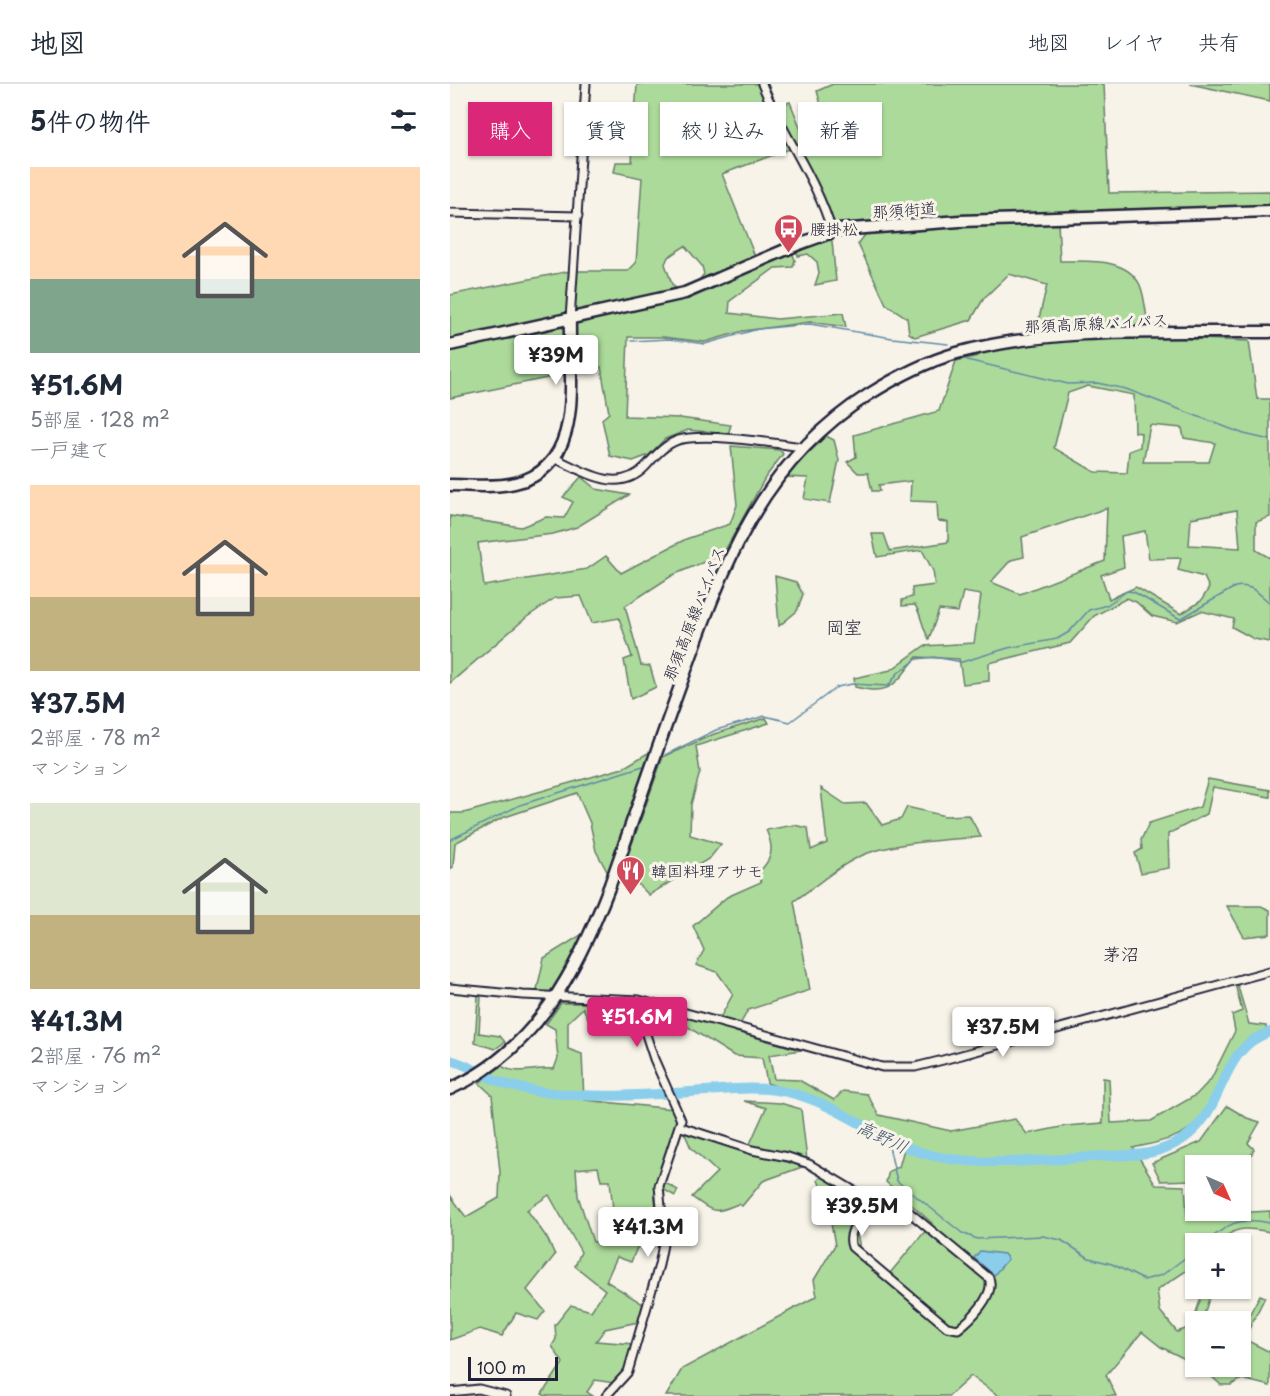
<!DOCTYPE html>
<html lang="ja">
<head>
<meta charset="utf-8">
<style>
	:root { --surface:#fff; --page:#f6f6f7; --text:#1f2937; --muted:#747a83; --line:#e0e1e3; --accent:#db2777 }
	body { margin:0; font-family:"Playpen Sans","Klee One",sans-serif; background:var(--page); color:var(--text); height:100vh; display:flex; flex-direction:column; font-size:22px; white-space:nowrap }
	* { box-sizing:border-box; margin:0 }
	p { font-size:20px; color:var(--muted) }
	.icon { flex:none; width:33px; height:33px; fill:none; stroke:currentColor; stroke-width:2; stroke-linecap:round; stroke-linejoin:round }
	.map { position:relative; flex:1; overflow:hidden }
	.details { display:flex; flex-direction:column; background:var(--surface); width:450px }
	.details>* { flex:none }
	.top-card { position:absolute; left:18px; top:18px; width:570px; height:54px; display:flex; gap:12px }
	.needle { width:39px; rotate:135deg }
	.buttons { position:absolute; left:735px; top:1071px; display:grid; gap:12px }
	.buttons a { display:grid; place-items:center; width:66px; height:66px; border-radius:0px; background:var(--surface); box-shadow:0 2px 4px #0004; font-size:30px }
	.scale { position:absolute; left:18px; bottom:15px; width:90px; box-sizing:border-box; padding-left:6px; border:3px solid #22223b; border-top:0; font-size:16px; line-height:21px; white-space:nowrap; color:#22223b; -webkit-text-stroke:4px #f7f3e8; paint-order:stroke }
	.price { position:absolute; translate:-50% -51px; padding:0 14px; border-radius:6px; background:#fff; color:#222; font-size:20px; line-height:39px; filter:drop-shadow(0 2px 3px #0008) }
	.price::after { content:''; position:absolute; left:50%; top:36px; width:18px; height:14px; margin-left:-9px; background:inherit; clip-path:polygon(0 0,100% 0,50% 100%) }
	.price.active { background:var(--accent); color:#fff }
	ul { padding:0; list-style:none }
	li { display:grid; align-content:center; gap:12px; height:318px; padding:0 30px }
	li span { display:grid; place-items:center; height:186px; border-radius:0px; color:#555 }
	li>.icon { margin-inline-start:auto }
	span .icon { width:108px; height:108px; fill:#fffc; stroke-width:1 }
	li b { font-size:26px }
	h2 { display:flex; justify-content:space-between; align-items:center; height:72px; padding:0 30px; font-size:26px }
	.pill { padding:0 21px; border-radius:0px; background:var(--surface); box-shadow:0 2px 4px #0004; font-size:21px; line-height:54px }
	.pill.active { background:var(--accent); color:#fff }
	header { display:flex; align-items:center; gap:36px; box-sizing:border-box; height:84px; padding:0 30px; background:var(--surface); border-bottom:2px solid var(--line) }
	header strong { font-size:28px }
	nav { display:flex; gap:33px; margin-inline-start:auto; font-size:21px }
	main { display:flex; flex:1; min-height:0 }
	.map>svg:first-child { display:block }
	.green { fill:#acda9a; stroke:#677e6a; stroke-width:1.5; fill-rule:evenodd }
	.water { fill:#8aceec; stroke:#6089a5; stroke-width:1.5 }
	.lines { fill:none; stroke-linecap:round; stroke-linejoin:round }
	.stream { stroke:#6089a5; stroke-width:1.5 }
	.river { stroke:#8aceec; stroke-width:10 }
	.street-casing { stroke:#22223b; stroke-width:11 }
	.secondary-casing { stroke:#22223b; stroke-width:15 }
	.primary-casing { stroke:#22223b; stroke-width:15 }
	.street { stroke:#f7f3e8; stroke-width:7 }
	.secondary { stroke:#f7f3e8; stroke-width:10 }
	.primary { stroke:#f7f3e8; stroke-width:10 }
	.labels { text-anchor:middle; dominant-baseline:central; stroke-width:6; stroke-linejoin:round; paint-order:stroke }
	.street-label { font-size:16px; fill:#22223b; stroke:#f7f3e8 }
	.poi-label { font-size:16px; fill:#22223b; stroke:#f7f3e8; text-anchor:start }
	.neighbourhood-label { font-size:18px; fill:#22223b; stroke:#f7f3e8 }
	.water-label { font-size:18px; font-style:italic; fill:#415670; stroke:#f7f3e8 }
</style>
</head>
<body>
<header>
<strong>地図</strong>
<nav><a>地図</a><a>レイヤ</a><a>共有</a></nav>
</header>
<main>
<section class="details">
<h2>5件の物件<svg class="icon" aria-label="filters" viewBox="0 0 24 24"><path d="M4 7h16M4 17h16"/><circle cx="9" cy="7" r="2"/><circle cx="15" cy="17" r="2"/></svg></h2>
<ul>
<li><span style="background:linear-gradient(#ffd9b3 60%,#7fa58c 0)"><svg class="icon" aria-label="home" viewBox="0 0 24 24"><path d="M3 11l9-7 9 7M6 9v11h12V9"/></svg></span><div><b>¥51.6M</b><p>5部屋 · 128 m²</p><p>一戸建て</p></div></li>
<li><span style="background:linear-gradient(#ffd9b3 60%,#c2b280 0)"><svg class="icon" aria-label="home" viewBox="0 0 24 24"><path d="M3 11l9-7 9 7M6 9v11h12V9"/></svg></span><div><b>¥37.5M</b><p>2部屋 · 78 m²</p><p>マンション</p></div></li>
<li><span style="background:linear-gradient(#dfe7d0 60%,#c2b280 0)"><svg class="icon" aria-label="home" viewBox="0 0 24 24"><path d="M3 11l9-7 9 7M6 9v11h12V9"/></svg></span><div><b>¥41.3M</b><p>2部屋 · 76 m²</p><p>マンション</p></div></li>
</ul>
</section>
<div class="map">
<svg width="820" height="1312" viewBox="0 0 820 1312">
	<rect width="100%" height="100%" fill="#f7f3e8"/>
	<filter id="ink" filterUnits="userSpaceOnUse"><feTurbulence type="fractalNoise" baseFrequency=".0167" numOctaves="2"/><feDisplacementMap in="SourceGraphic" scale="12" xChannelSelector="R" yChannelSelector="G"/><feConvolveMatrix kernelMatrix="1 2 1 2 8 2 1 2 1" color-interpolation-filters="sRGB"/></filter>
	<g filter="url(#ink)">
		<g class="green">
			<polygon points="187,0 318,0 327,22 340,18 352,48 372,41 373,28 367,7 383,0 654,0 659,109 820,107 820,124 469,134 386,141 345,63 272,90 306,175 250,199 250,195 254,190 252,182 235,162 218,173 215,180 222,200 229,208 342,168 345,176 343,183 325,184 280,217 279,229 327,235 393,229 396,243 360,238 293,247 255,258 213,253 178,253 175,332 230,334 281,341 278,350 238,346 215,355 199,371 183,377 160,372 152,335 159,329 151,283 0,314 0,211 120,187 178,187 186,179 192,94 164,88 166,78 182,78"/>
			<polygon points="740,0 820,0 820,17"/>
			<path d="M608 138 610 177C635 178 676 172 690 201 695 213 696 230 698 242L586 247 597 201 559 190 534 214 521 236 465 253 459 249 457 234 436 220 408 160 418 147Z"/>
			<polygon points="377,155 382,157 386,197 365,201 369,189 367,178 358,170 348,172 347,166"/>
			<path d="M700 253 799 257 807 315H820V433L806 438V466L820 474V558L804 555 782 543 784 535 751 527 727 538 702 532 686 518 677 514 644 532 620 559 539 579V597L513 600 509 575 467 573C445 599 442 613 405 603L404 594 441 586 474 562 524 559 531 511 513 508 508 528 489 526 479 555C472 544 472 532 465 521L452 522V516L462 513V504L485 501 483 487 472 466 427 473 422 450H434L440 467 498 458V438L488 437 487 418 460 417 461 397 429 401 430 407H422L418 389H408L397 378 406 373 404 351 489 327 506 277 528 272 534 266 615 255ZM638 302 684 311 685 348 691 349 690 363 679 367 677 389 645 388 604 364 618 309ZM700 341 732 344 734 354 765 359 759 378H693ZM657 424 655 477 570 510 541 498 561 476 574 473 572 453ZM787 426 790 464 739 461 741 434ZM695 447 699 475 731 474 728 486 754 493 759 504 751 517 731 530 686 503 659 515 651 491 674 483 671 452Z"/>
			<polygon points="376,352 384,356 389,376 380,419 354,415 358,394 334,393"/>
			<polygon points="281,362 330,366 333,370 315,394 273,470 223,491 175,522 191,581 200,582 206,603 181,615 174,576 182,573 169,534 142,539 131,512 105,514 77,533 0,599 0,432 71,443 96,433 114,434 123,418 113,413 131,393 146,405 179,411 127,443 103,450 28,459 34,502 137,485 156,472 171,489 236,455 280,440 287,421"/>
			<polygon points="325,492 346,498 353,510 347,527 329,542"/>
			<polygon points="316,634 319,639 246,662 250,688 241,720 240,751 271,760 260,774 199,811 173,785 213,673 264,650"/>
			<polygon points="203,666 159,791 146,767 140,739 127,709 52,734 5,759 3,783 0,785 0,729 14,729 173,684"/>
			<polygon points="758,695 820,706 820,713 763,703 757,730 718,750 719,784 691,789 685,769 692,765 691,756 699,739 750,723"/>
			<path d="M371 704 395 720 416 719 432 741 451 735 457 723 495 732 519 731 531 753C495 756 456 757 421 768 393 777 368 801 344 817L360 906 298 926 286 948 351 966 319 971 324 995 349 996 384 1016 393 1007 417 1010 429 1031 501 1047 565 1035 577 1050 616 1042 653 1039V994L659 995 661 1039 701 1037 746 1011 761 995 785 947 782 931 792 927 785 900 787 899 799 940 816 942V947C766 964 778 1012 744 1041 727 1056 704 1059 683 1064L706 1101 735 1102 737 1131 758 1128 772 1133 783 1129 820 1127V1148C796 1144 786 1141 768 1159L746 1160 745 1181 707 1206 710 1227 727 1248 741 1243 754 1205H762L752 1237 746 1238 745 1280 711 1263 692 1248 656 1291 666 1312H549L521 1292 499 1312H216L232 1285 367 1212 364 1196 385 1161 378 1123 368 1096 372 1092 407 1115 410 1121 403 1138 409 1158 410 1175 435 1195 482 1139 436 1098 439 1087 449 1083 456 1058 372 1018 317 999 312 974 284 972 227 936 197 940 173 932 154 942 140 938 133 924 118 938V965L132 970 134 1016 224 1025 227 1035 208 1095 228 1106 225 1112 206 1101C202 1119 212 1142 211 1161L191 1154 181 1178 167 1173 156 1197 193 1220 188 1238 155 1245 146 1257 184 1260 176 1287 164 1299 145 1296 137 1308 143 1312H96L92 1310 113 1279 102 1262 106 1255 105 1241 121 1221 141 1227 155 1206 125 1182 131 1168 99 1111 77 1126 97 1154 105 1171 77 1206 95 1227 88 1236 66 1229 52 1252 30 1245 0 1256V1111L16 1133 49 1114 50 1088 42 1011 29 999 52 982C66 992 87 983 104 985L108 974 105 945 96 940 111 919H189L232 930 271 932 283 910 267 888 246 881 254 866 243 842 277 813 311 798 307 790C322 776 325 765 316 746L344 741 358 744 361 766 377 759ZM148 1083 151 1097H160L165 1145 150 1157 143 1158 128 1112 126 1085Z"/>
			<polygon points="777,822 811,822 820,826 820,850 794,853"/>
			<polygon points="134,849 102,910 86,910 94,874"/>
			<polygon points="28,912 31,912 29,949 50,952 55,958 45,965 25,959"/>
			<polygon points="294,1017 330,1019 351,1025 357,1076 299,1062 316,1024"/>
			<polygon points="777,1022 797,1034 810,1038 798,1059 804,1065 791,1094 790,1082 746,1082 745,1096 711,1097 702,1079 751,1058"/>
			<path d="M234 1048 308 1071 350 1079 352 1083 313 1097 292 1122 288 1120C264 1130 264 1129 242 1113L267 1088 241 1064Z"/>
			<polygon points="810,1211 815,1213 794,1255 820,1268 820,1302 792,1295 781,1301 771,1301 751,1283 790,1282 791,1246"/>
		</g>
		<polygon class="water" points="530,1167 554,1170 558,1175 544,1191 524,1174"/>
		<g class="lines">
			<g class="stream">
				<polyline points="181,257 219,255 255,260 308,245 360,240 442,254 498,260"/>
				<polyline points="517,276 618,300 647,299 676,305 794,350 820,356"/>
				<path d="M215 671 266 646 315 632 340 638 387 603 402 600 438 602 448 589 467 575 484 573 512 578 558 564 607 555 619 548 639 526 657 521 677 507 684 508 730 535 785 503C801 499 809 510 820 519"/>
				<polyline points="0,756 70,721 193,682"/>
				<polyline points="0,776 0,777"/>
				<polyline points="437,1054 447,1097 512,1149 527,1155 593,1152 611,1156 639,1174 662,1180 694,1196 712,1191 746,1166"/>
				<path d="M754 1160C778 1140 788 1132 820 1139"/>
			</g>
			<path class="river" d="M0 976C16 980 30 989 45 996 63 1004 83 1007 102 1009 153 1015 205 1010 256 1007 282 1005 311 1002 337 1008 383 1018 421 1050 464 1066 518 1086 597 1076 653 1072 669 1071 688 1072 703 1068 783 1048 758 968 820 948"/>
			<defs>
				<g id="street">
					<path d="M312 0C332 50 367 95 382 148"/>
					<polyline points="0,129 128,132"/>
					<polyline points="120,235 136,0"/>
					<path d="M104 374C134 387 168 412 196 382 205 372 214 361 228 356 254 348 323 359 352 363"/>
					<polyline points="0,904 73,911 189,916 432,983 465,983 493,976 820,887"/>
					<polyline points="231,1043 302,1066 338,1073 359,1080 423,1118"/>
					<path d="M432 1113 448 1119 539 1194C546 1211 520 1236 508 1245L497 1243 402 1163C395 1146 418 1120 432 1113Z"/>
					<polyline points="0,1308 29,1305 56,1312"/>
					<polyline points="156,1312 178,1288 209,1181 214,1155 209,1102 231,1036 204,975 189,929 181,916"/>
				</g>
				<path id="secondary" d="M0 401C21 401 45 404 65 399 138 382 118 289 120 235"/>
				<g id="primary">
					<polyline points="0,261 235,209 349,160 388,146 510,137 820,127"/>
					<path d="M0 1005C86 967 128 884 160 801 184 733 207 665 232 597 273 482 310 380 418 311 445 294 475 278 507 269 608 242 716 249 820 248"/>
				</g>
			</defs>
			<use href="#street" class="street-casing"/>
			<use href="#secondary" class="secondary-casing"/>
			<use href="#primary" class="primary-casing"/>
			<use href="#street" class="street"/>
			<use href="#secondary" class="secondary"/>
			<use href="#primary" class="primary"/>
		</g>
	</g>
	<defs>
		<symbol id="bus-pin" viewBox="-11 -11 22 30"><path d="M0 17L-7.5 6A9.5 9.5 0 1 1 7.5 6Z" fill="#d1495b" stroke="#f7f3e8"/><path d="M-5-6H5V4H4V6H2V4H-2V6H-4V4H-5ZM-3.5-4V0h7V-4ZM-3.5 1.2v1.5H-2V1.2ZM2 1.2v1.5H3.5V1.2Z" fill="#fff"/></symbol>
		<symbol id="restaurant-pin" viewBox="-11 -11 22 30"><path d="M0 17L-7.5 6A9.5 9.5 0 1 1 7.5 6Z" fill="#d1495b" stroke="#f7f3e8"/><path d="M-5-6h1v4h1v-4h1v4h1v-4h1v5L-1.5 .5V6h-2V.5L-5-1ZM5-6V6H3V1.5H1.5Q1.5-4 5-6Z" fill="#fff"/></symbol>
	</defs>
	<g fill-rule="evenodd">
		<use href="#bus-pin" x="322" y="128" width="33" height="45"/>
		<use href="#restaurant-pin" x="164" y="770" width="33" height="45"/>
	</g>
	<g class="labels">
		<g class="street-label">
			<text transform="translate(454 125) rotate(-4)">那須街道</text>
			<text transform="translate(646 238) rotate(-3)">那須高原線バイパス</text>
			<text transform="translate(243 529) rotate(-69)">那須高原線バイパス</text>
		</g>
		<g class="poi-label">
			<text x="360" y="144">腰掛松</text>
			<text x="201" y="786">韓国料理アサモ</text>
		</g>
		<g class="neighbourhood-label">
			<text x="394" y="542">岡室</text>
			<text x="671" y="869">茅沼</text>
		</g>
		<g class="water-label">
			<text transform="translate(433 1052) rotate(25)">高野川</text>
		</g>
	</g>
</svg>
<div class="buttons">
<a><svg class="needle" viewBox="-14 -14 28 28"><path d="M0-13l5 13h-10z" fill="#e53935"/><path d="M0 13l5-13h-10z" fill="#747a83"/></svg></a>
<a>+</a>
<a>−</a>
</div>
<div class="scale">100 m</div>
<b class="price" style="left:106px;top:302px">¥39M</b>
<b class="price active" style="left:187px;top:964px">¥51.6M</b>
<b class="price" style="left:553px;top:974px">¥37.5M</b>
<b class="price" style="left:412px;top:1153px">¥39.5M</b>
<b class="price" style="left:198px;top:1174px">¥41.3M</b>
<div class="top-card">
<a class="pill active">購入</a>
<a class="pill">賃貸</a>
<a class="pill">絞り込み</a>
<a class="pill">新着</a>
</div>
</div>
</main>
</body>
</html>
